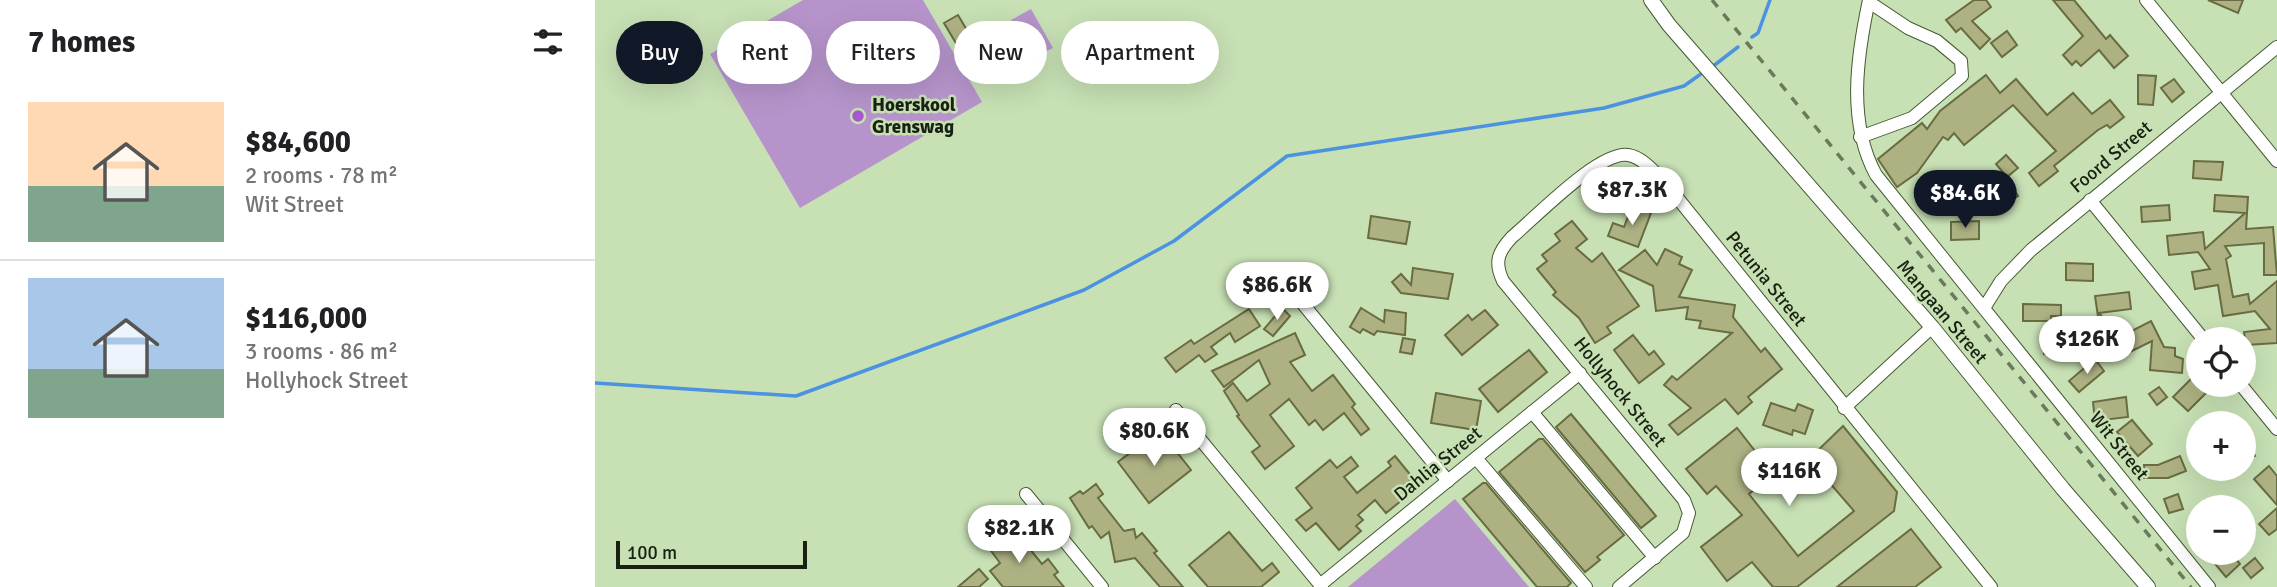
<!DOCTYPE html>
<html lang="en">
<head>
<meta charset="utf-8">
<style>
	:root { --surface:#fff; --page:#f6f6f6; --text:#202124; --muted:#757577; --line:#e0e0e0; --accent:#111827 }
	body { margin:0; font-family:Signika,sans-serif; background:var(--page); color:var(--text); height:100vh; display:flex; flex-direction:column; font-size:26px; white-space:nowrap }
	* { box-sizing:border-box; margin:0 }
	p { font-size:23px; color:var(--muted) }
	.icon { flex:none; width:38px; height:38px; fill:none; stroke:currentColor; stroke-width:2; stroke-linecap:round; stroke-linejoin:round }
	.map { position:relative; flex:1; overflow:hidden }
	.sheet { display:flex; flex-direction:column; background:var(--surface); width:595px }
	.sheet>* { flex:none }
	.hud { position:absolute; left:21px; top:21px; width:665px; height:63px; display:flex; gap:14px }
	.fabs { position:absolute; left:1591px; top:327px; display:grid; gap:14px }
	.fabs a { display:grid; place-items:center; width:70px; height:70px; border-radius:50%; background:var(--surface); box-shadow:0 7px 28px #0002; font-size:35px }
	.scale { position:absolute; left:21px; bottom:18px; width:191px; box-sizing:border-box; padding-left:7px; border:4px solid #192212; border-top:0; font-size:19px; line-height:24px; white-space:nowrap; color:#192212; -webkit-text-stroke:5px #c7e0b4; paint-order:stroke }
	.price { position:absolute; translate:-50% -60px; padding:0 16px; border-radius:24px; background:#fff; color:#222; font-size:23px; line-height:46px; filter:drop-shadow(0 2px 4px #0008) }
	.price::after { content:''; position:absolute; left:50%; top:42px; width:21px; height:16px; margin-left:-10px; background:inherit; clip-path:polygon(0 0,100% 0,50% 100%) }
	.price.active { background:var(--accent); color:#fff }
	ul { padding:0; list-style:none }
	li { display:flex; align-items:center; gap:21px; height:175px; padding:0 28px }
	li+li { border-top:2px solid var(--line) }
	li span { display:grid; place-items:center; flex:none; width:196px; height:140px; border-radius:0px; color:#555 }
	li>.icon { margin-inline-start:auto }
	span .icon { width:84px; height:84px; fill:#fffc; stroke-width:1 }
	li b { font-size:30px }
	h2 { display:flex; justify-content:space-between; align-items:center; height:84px; padding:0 28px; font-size:30px }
	.pill { padding:0 24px; border-radius:32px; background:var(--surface); box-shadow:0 7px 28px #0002; font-size:24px; line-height:63px }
	.pill.active { background:var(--accent); color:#fff }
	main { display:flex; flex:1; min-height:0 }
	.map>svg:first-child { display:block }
	.green { fill:#b694cb }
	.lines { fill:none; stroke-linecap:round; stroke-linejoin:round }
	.stream { stroke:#4b93e1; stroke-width:3.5 }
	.building { fill:#aeb283; stroke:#696c40; stroke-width:2 }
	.minor-casing { stroke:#455a34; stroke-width:14 }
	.tertiary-casing { stroke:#455a34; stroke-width:16 }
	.minor { stroke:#fff; stroke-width:12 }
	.tertiary { stroke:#fff; stroke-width:14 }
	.rail { stroke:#6a7a5d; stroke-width:3.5; stroke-dasharray:9 9; stroke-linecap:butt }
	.poi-dot { fill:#a459cc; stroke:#c7e0b4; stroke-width:2.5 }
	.labels { text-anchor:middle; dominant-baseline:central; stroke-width:5; stroke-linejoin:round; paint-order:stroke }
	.poi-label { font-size:19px; font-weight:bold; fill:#192212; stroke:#c7e0b4; text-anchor:start }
	.street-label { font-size:19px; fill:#192212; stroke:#c7e0b4 }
</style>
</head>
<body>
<main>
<section class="sheet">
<h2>7 homes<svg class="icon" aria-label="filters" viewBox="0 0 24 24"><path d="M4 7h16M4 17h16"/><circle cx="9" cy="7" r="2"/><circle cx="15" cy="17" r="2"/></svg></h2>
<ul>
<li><span style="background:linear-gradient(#ffd9b3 60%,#7fa58c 0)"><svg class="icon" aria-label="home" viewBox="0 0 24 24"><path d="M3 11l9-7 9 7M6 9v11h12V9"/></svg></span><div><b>$84,600</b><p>2 rooms · 78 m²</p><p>Wit Street</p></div></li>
<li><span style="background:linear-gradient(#a9c7e8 65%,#7fa58c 0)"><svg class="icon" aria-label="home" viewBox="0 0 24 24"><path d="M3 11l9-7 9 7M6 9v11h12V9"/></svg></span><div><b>$116,000</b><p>3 rooms · 86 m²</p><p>Hollyhock Street</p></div></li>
</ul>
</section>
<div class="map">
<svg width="1682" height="587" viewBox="0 0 1682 587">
	<rect width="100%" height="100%" fill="#c7e0b4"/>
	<g class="green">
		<polygon points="208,0 328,0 387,102 205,208 115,54"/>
		<polygon points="436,9 458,48 438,58 416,20"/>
		<polygon points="405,26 427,64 408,75 386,37"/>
		<polygon points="860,499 934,587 753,587"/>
	</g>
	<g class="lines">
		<g class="stream">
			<polyline points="1157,37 1163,33 1175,0"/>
			<polyline points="1117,67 1143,47"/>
			<polyline points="0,383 201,396 489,290 579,241 692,156 1009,108 1089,86 1110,71"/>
		</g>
	</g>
	<g class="building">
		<polygon points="1379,0 1391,0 1396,7 1377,21 1395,39 1385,49 1366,28 1361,32 1351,20"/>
		<polygon points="1458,0 1479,0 1511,39 1515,35 1533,56 1519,68 1504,50 1486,66 1481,61 1477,65 1468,55 1488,36"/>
		<polygon points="1613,0 1648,0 1643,13"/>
		<polygon points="363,15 376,37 362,45 349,23"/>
		<polygon points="1412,31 1422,45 1407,57 1396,43"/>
		<polygon points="1391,75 1405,93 1421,79 1452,115 1478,93 1497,114 1515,100 1529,117 1515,128 1512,125 1503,130 1459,166 1463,171 1444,186 1434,173 1461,151 1418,105 1369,145 1359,133 1353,140 1348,137 1322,173 1302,187 1283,159 1327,123 1332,129 1345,111"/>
		<polygon points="1543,75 1561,76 1558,105 1543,104"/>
		<polygon points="1579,79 1589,92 1577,102 1566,88"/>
		<polygon points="1411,155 1423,168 1412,177 1401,164"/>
		<polygon points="1599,161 1628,162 1626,180 1598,178"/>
		<polygon points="1414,183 1423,196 1400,211 1391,198"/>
		<polygon points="1620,195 1653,197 1651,229 1678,227 1682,275 1669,275 1669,243 1630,246 1636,256 1631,259 1638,297 1653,294 1655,304 1682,281 1682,343 1651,345 1649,332 1675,329 1660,311 1628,316 1623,285 1600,289 1597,272 1615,269 1603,252 1574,255 1572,236 1608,232 1610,249 1650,213 1619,211"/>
		<polygon points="1574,205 1575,220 1547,222 1546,207"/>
		<polygon points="1037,206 1056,213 1043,247 1013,236 1018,223 1029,227"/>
		<polygon points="776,216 815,222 811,244 773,238"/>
		<polygon points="977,221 992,239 981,248 997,262 1007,253 1044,306 1012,327 1016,333 1000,343 984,318 958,295 961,292 942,269 952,261 947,255 965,241 960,234"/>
		<polygon points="1384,221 1384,239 1356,240 1356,222"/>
		<polygon points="1070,249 1087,257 1084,264 1097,270 1084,297 1140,305 1138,317 1166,352 1170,348 1187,369 1153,397 1157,402 1143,414 1130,399 1083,435 1074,425 1096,408 1069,385 1077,376 1082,380 1137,333 1104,328 1106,321 1091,319 1093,307 1061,311 1058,286 1024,270 1050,250 1062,265"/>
		<polygon points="1471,263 1498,264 1498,281 1471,280"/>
		<polygon points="818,268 858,274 853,299 806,293 797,282 806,274 816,285"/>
		<polygon points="1534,292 1536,309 1504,313 1523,336 1513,344 1503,351 1449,354 1448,337 1466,336 1466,342 1496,318 1505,330 1500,296"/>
		<polygon points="1428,304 1466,305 1466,316 1456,316 1456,321 1428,321"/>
		<polygon points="687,308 695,316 678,336 669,329"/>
		<polygon points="766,308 789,322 790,310 811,313 810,335 782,331 779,335 768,329 765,333 755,327"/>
		<polygon points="654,309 665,326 640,342 635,333 616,347 622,354 610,362 604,355 581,372 570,358 596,340 599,344"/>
		<polygon points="890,310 903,325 867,355 850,335 873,315 877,320"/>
		<polygon points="1556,321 1569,347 1580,348 1580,356 1588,359 1587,373 1555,370 1557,341 1535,352 1527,336"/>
		<polygon points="700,333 710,355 695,362 717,391 738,375 760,404 757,407 774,429 766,435 749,413 728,430 720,420 714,425 694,399 675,415 699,446 670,469 657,452 665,446 642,416 644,415 629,391 638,383 652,401 675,384 664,360 629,387 617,371"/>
		<polygon points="1038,335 1054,355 1059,351 1069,364 1044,383 1019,350"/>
		<polygon points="808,338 820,340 817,354 805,352"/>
		<polygon points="934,350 952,372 903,412 884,389"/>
		<polygon points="1500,359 1509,371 1484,392 1474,381"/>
		<polygon points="1597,378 1612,392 1593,411 1578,397"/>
		<polygon points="1564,387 1572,397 1562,405 1554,394"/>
		<polygon points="841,393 886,401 881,430 836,423"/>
		<polygon points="1531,397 1533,417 1500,421 1498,402"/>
		<polygon points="1176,403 1200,411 1203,404 1218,410 1210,434 1198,430 1197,435 1168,425"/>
		<polygon points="976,414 1061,516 1046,528 961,427"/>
		<polygon points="1537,420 1557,444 1543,456 1522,432"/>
		<polygon points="1248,426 1302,492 1299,511 1202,587 1178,587 1157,562 1132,581 1106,547 1147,515 1121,486 1112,494 1091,469 1142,428 1178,474 1154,494 1203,556 1259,511 1214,459"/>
		<polygon points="1648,428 1660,456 1648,460"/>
		<polygon points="557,436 566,447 573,441 596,470 554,503 523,462"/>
		<polygon points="944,439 948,439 1029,535 1002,557 1005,560 990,572 904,472"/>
		<polygon points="800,456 818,478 811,484 817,492 791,513 780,500 763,515 768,520 761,526 766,531 744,550 721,523 711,531 701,520 717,508 701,488 735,460 742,468 756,457 763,466 749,477 762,493 796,466 793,462"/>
		<polygon points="1585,456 1591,471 1573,478 1549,478 1549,465 1563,465"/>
		<polygon points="1674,466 1682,476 1682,505 1659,479"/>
		<polygon points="888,483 891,483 976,583 972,587 942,587 868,499"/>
		<polygon points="501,484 508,494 503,498 529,531 539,529 541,538 547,533 562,551 559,553 588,587 565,587 540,558 520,562 514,532 506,538 497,526 494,528 475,498 485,491 488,494"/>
		<polygon points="1583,494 1588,509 1574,513 1569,499"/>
		<polygon points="1682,508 1682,529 1674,535 1664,524"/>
		<polygon points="406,527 422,550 430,543 447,564 453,559 463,572 459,575 469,587 408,587 395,571 405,563 388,540"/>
		<polygon points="1316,529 1346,567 1320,587 1242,587"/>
		<polygon points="634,532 667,571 677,563 684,572 666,587 613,587 594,565"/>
		<polygon points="1611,553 1636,553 1645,564 1631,577"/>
		<polygon points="1660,558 1668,568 1656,578 1648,568"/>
		<polygon points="384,569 393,579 384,587 363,587"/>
	</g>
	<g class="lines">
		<defs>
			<g id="minor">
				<path d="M1274 0C1262 56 1252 122 1281 175L1614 587"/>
				<polyline points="1551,0 1682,161"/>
				<polyline points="1265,137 1317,118 1367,76 1366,61 1342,41 1313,28 1274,2"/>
				<polyline points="1495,200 1609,340"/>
				<polyline points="699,293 853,481"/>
				<polyline points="1389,308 1406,281 1436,250 1682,47"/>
				<polyline points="1646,385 1682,429"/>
				<polyline points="1249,408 1337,327"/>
				<polyline points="581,410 727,587"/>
				<polyline points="937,412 1060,558"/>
				<polyline points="881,458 991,587"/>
				<polyline points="431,494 507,587"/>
				<polyline points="725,585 985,373"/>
				<path d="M1024 587 1088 533 1094 513 1089 500 908 281C899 262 903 252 917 237 941 217 1004 151 1033 155 1048 157 1061 174 1072 185L1396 587"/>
			</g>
			<polyline id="tertiary" points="1056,0 1074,25 1337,327 1468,489 1553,587"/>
		</defs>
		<use href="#minor" class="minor-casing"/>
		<use href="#tertiary" class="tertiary-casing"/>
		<use href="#minor" class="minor"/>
		<use href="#tertiary" class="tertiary"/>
		<polyline class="rail" points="1117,0 1596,587"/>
	</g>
	<circle class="poi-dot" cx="263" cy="116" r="7"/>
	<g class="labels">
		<g class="poi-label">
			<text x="277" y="105">Hoerskool<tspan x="277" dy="22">Grenswag</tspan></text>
		</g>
		<g class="street-label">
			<text transform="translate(1516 157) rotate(-40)">Foord Street</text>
			<text transform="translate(1171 279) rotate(51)">Petunia Street</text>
			<text transform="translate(1347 312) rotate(50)">Mangaan Street</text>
			<text transform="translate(1025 392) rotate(51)">Hollyhock Street</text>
			<text transform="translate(1524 446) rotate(51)">Wit Street</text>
			<text transform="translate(843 464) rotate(-39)">Dahlia Street</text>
		</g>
	</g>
</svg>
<div class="fabs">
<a><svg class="icon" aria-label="locate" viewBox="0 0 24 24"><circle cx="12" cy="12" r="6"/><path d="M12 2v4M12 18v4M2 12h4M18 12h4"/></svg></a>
<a>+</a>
<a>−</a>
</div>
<div class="scale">100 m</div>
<b class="price" style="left:1037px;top:227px">$87.3K</b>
<b class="price active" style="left:1370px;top:230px">$84.6K</b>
<b class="price" style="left:682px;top:322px">$86.6K</b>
<b class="price" style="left:1492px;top:376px">$126K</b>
<b class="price" style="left:559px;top:468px">$80.6K</b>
<b class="price" style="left:1194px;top:508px">$116K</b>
<b class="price" style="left:424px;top:565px">$82.1K</b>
<div class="hud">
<a class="pill active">Buy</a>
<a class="pill">Rent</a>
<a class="pill">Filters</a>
<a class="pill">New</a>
<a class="pill">Apartment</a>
</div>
</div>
</main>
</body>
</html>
